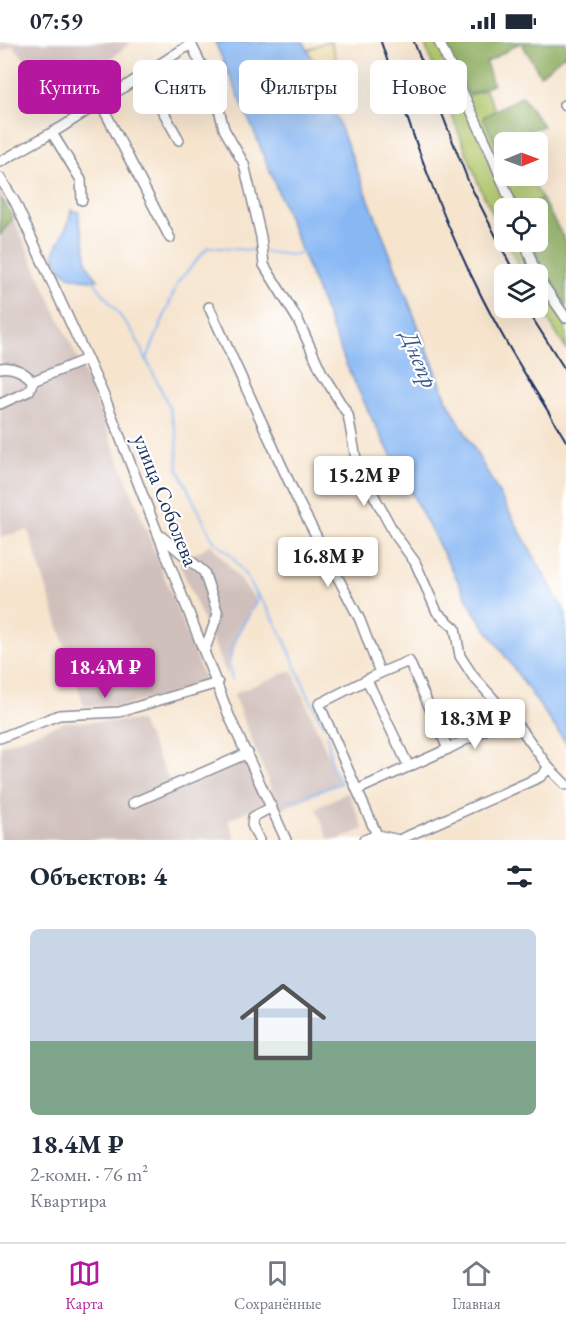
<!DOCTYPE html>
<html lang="ru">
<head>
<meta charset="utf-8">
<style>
	:root { --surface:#fff; --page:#f6f6f7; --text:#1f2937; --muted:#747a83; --line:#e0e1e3; --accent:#b5179e }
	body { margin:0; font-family:"EB Garamond",serif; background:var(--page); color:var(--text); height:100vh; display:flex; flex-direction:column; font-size:22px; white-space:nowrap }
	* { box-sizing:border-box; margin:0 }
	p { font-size:20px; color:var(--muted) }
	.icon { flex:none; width:33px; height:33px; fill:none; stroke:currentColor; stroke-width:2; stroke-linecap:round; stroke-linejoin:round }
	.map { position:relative; height:798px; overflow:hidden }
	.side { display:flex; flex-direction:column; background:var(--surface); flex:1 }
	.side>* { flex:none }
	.top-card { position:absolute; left:18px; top:18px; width:531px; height:54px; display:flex; gap:12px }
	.needle { width:39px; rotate:89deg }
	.buttons { position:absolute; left:494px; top:90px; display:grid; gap:12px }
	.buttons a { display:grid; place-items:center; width:54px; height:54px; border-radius:9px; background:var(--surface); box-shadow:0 6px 24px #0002; font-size:30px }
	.price { position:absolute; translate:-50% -51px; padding:0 14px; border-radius:6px; background:#fff; color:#222; font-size:20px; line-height:39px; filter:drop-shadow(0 2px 3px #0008) }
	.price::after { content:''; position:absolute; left:50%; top:36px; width:18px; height:14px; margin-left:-9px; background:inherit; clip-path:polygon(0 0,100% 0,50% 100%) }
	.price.active { background:var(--accent); color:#fff }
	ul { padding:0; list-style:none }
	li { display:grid; align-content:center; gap:12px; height:318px; padding:0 30px }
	li span { display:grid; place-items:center; height:186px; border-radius:9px; color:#555 }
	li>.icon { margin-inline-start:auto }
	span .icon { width:108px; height:108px; fill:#fffc; stroke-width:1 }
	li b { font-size:26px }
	h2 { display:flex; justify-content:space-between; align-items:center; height:72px; padding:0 30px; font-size:26px }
	.chip { padding:0 21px; border-radius:9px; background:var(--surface); box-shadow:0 6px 24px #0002; font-size:21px; line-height:54px }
	.chip.active { background:var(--accent); color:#fff }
	.status { display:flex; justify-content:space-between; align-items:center; height:42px; padding:0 30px; background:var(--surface); direction:ltr }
	.status svg { height:16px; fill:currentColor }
	.menu { display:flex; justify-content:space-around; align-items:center; height:84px; border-top:2px solid var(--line); background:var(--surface); font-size:16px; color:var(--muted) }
	.menu a { display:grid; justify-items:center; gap:3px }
	.menu .active { color:var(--accent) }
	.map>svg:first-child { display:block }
	.industrial { fill:#d0c0bb }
	.green { fill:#b3c96d; stroke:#677c66; stroke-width:1.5 }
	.forest { fill:#8ead60; stroke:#546e5f; stroke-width:1.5 }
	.sand { fill:#eeda9e; stroke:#84847e; stroke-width:1.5 }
	.water { fill:#88b8f4; stroke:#5274a9; stroke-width:1.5 }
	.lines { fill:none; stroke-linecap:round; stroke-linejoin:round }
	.stream { stroke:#88b8f4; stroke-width:2 }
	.minor-casing { stroke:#888a96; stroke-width:12 }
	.minor { stroke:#fff; stroke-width:9 }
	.rail { stroke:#1b2f5e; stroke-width:2 }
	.labels { text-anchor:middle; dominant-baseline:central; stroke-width:4.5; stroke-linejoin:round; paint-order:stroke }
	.street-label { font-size:22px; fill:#1b2f5e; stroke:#fff }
	.water-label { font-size:24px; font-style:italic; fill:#3c588b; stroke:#fff }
</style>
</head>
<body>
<div class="status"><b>07:59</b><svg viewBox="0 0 49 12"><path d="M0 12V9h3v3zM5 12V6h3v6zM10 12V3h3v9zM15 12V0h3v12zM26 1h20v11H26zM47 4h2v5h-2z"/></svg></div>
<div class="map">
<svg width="566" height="798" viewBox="0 0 566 798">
	<rect width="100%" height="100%" fill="#fff"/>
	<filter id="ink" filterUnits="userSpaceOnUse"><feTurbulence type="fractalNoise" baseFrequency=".0167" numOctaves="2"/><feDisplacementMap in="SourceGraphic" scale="12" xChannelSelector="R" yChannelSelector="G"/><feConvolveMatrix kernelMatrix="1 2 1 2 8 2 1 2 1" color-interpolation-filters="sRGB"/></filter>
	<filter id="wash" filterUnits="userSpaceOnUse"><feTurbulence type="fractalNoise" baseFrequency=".008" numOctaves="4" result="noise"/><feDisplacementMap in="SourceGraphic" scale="24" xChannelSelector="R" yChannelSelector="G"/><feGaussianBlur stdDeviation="1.35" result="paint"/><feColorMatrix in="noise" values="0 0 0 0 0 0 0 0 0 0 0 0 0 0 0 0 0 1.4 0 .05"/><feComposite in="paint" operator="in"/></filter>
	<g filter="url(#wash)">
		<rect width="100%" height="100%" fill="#f6e4cd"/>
		<g class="industrial">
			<polygon points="0,0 131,0 59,61 13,3 0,11"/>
			<polygon points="13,176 91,346 207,644 121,664 84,664 28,488 0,495 0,193"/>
			<polygon points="211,502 257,559 239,592 227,633 179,521"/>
			<polygon points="292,628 340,741 280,768 233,652"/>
			<polygon points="140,679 175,750 242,718 247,722 265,760 228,778 236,798 0,798 0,704 65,680"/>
			<polygon points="348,750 364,787 338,798 329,798 316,766"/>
		</g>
		<g class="green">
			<polygon points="424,0 444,0 469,53 485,48 496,69 483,75 497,104 509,96 511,100 504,100 504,134 529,134 542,157 520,166 504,166 504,194 480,146"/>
			<polygon points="507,200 532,200 542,229 566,263 566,307 537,260 537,232 523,232"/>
		</g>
		<g class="forest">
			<polygon points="444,0 566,0 566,15 563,14 540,33 521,0 486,21 493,42 469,53"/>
			<polygon points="522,54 543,84 509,96 497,104 483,75"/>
			<polygon points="0,153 13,176 0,193"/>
			<polygon points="542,157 566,200 566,263 542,229 532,200 537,200 537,166 520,166"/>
		</g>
		<polygon class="sand" points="324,0 331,0 342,36 326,48 308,8"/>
		<g class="water">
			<polygon points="215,0 304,0 326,48 447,358 566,572 566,701 475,571 373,379 346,322 256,94"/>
			<path d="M71 168 79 170C78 183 82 186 84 198 88 220 83 219 98 238 73 238 61 236 54 211L68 182Z"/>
		</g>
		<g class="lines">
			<g class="stream">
				<polyline points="265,210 291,213 304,210"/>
				<polyline points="92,237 134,292 168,362 177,394 178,427 213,498 231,513 249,539 258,557 236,595 228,618 232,638"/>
				<polyline points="146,319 178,240 208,205 260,209"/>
				<path d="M256 551C288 590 298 641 324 684"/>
				<polyline points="291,759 341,741 332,726 327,692"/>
			</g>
		</g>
	</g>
	<g filter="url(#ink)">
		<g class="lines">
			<defs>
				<g id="minor">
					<polyline points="439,0 491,111 513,166"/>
					<polyline points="142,32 179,98"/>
					<polyline points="100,60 170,196"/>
					<polyline points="564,63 566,64"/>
					<polyline points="52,91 81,138 82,158"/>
					<polyline points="0,120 62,85 191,2 214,48 224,87 244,122 261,195 264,223 298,278 322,331 348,373 357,422 394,491 415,520 437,570 455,586 460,614 473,634 524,691 549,726 540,735 399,798 377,793 364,798"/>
					<polyline points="0,136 15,160 104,354 230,676 286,798"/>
					<polyline points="525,200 536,232"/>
					<polyline points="537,234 566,276"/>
					<polyline points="209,265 296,455 360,578 380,631 319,662 377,793"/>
					<path d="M0 326C13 324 24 330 33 339L87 317"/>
					<polyline points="0,362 29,349 33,339"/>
					<polyline points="161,494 204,530 218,572 205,607"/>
					<polyline points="367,638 409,725"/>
					<polyline points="0,696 59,673 119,670 218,641"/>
					<polyline points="448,707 489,686"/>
					<polyline points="549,726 566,743"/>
					<polyline points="357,748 448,707 409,619 380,631"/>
					<polyline points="133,761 248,711"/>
					<polyline points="259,798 252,783 253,775 272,765"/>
				</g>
			</defs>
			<use href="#minor" class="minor-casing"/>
			<use href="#minor" class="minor"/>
			<g class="rail">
				<path d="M381 0C409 81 436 164 475 241 501 296 535 347 566 399"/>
				<polyline points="414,0 469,141 515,232"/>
				<polyline points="526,266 566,329"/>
			</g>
		</g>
	</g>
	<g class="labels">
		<g class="street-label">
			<text transform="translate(166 458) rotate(68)">улица Соболева</text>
		</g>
		<g class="water-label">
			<text transform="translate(420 317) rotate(67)">Днепр</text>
		</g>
	</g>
</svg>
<div class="buttons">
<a><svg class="needle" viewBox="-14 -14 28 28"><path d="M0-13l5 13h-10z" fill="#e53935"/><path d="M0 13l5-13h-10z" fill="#747a83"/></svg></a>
<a><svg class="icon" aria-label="locate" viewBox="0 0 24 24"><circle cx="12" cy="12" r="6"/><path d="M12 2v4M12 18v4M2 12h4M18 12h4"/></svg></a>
<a><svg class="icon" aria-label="layers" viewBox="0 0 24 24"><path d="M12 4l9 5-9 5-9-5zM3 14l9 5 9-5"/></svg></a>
</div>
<b class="price" style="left:364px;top:465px">15.2M ₽</b>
<b class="price" style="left:328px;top:546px">16.8M ₽</b>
<b class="price active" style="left:105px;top:657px">18.4M ₽</b>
<b class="price" style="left:475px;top:708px">18.3M ₽</b>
<div class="top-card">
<a class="chip active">Купить</a>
<a class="chip">Снять</a>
<a class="chip">Фильтры</a>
<a class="chip">Новое</a>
</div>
</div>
<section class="side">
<h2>Объектов: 4<svg class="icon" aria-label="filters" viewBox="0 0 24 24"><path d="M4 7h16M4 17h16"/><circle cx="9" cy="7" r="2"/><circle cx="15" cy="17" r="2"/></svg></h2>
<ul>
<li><span style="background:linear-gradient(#c9d6e8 60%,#7fa58c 0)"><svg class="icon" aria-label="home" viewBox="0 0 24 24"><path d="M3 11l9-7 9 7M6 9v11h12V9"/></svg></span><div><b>18.4M ₽</b><p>2-комн. · 76 m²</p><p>Квартира</p></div></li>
</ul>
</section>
<nav class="menu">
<a class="active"><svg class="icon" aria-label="map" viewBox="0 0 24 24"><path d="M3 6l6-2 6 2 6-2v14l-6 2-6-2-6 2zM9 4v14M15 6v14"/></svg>Карта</a>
<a><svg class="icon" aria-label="saved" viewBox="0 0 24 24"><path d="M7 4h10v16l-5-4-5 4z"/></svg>Сохранённые</a>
<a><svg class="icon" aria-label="home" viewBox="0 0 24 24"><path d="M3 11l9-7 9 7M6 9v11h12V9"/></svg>Главная</a>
</nav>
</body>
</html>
